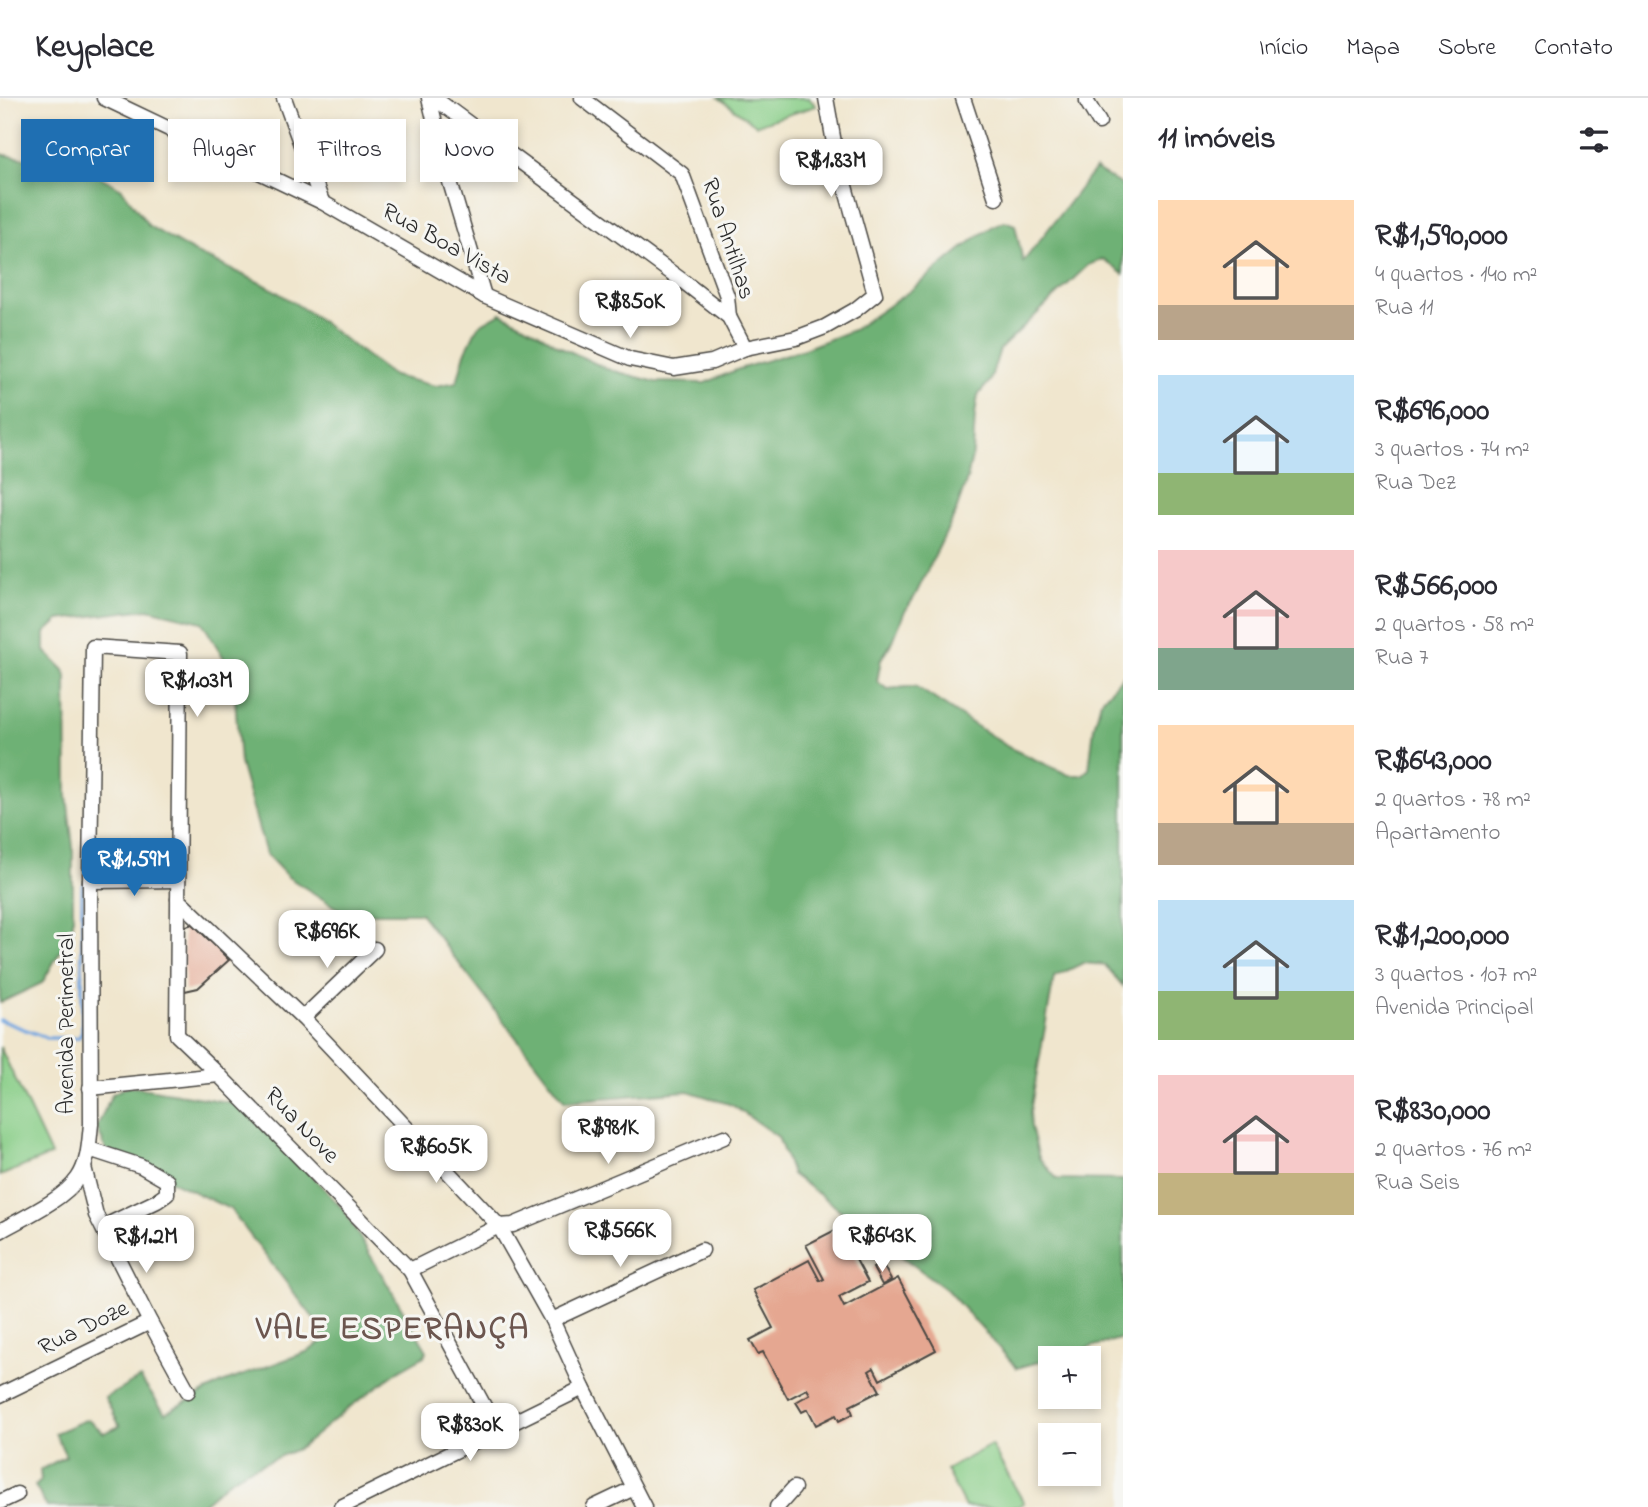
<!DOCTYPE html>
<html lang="pt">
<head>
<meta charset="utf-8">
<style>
	:root { --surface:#fff; --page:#f2f2f3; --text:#2b2b33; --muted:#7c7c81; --line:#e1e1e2; --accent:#1f6fb2 }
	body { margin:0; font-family:"Indie Flower",sans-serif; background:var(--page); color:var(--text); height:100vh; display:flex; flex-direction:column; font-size:26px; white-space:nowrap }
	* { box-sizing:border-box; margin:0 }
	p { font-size:23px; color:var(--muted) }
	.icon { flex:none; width:38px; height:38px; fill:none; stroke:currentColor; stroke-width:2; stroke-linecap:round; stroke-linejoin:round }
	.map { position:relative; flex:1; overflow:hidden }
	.drawer { display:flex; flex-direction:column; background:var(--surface); width:525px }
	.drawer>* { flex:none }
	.banner { position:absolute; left:21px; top:21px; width:665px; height:63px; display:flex; gap:14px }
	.buttons { position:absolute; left:1038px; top:1248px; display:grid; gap:14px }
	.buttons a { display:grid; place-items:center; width:63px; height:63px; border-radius:0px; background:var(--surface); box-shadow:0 4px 10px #0003; font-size:35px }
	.price { position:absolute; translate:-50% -60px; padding:0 16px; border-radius:14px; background:#fff; color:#222; font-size:23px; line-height:46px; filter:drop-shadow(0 2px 4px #0008) }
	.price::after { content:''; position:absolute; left:50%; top:42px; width:21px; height:16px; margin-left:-10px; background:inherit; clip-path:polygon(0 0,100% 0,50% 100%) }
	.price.on { background:var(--accent); color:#fff }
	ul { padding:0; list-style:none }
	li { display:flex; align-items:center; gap:21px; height:175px; padding:0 35px }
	li span { display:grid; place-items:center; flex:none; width:196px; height:140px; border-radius:0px; color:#555 }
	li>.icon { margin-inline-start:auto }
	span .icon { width:84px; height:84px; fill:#fffc; stroke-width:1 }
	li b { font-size:30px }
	h2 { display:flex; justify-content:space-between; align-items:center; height:84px; padding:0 35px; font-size:30px }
	.chip { padding:0 24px; border-radius:0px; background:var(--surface); box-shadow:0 4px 10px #0003; font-size:24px; line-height:63px }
	.chip.on { background:var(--accent); color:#fff }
	header { display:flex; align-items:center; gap:42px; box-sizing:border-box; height:98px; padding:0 35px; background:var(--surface); border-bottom:2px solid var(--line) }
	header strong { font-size:33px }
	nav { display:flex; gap:38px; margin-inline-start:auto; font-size:24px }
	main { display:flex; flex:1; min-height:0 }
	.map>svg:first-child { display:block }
	.green { fill:#89ce88; stroke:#5a7c5a; stroke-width:2 }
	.forest { fill:#6eb174; stroke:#4c6e50; stroke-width:2 }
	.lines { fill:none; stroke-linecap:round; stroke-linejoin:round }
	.stream { stroke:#74a7e0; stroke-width:3.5 }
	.building { fill:#e5a791 }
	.street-casing { stroke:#494743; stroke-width:17 }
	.street { stroke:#fff; stroke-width:14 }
	.labels { text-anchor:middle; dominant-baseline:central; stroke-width:6; stroke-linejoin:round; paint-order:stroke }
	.street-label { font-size:24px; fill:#2b2b2b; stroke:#f6f6f2 }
	.district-label { font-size:32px; font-weight:bold; letter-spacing:2px; fill:#6c564f; stroke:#f6f6f2 }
</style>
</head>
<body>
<header>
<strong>Keyplace</strong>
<nav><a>Início</a><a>Mapa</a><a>Sobre</a><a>Contato</a></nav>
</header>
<main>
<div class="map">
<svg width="1123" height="1409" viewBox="0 0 1123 1409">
	<rect width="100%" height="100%" fill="#f6f6f2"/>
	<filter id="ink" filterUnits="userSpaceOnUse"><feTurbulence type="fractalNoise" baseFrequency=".0143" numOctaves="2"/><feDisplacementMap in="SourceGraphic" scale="14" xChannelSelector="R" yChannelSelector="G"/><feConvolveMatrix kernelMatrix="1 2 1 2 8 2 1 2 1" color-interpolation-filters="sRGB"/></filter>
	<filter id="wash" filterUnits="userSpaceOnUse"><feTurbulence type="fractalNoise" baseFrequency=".00686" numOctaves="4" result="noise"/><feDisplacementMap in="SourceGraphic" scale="28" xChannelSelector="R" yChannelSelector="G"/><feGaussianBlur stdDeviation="1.57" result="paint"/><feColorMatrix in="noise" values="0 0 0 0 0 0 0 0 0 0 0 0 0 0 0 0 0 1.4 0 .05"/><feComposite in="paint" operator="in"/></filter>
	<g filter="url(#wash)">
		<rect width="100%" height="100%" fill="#f0e6ce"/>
		<g class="green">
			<polygon points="719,0 809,0 816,8 756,27"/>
			<polygon points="0,949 51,1057 0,1078"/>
			<polygon points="991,1347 1024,1405 1017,1409 965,1409 946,1372"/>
		</g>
		<g class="forest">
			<polygon points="0,56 66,68 95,76 122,91 149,128 194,154 269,189 310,215 393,278 436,288 457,284 465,255 478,228 501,215 532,231 561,249 607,271 656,284 705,285 739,271 804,251 853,232 910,193 974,141 995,127 1005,123 1015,127 1023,164 1095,71 1123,88 1123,176 1103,161 1088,167 1000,251 990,283 978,297 975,317 973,354 967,381 955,416 915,498 904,515 893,543 881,561 877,584 888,591 915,588 1010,650 1069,677 1082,677 1089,671 1094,630 1101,603 1123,578 1123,888 1105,867 1083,865 1054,879 1030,1014 1031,1029 1039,1060 1057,1081 1123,1082 1123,1240 1017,1270 947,1192 792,1076 778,1039 732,1007 688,993 565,1003 420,815 345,815 288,779 266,756 240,665 233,575 202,524 148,511 59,522 45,535 45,553 64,572 66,578 67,698 73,749 73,831 42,885 0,905"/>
			<polygon points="128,988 246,1007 343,1111 427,1253 424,1258 400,1272 351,1308 300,1350 247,1372 230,1382 198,1409 47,1409 35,1388 41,1382 40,1372 66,1358 55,1335 88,1321 104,1335 120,1328 105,1300 140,1280 165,1315 222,1285 309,1253 322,1243 321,1230 230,1111 106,1052 97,1029 112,996"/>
		</g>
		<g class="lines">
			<polyline class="stream" points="0,922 47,940 77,940 80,938 82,933 82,789 86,784"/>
		</g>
		<g id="blocks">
			<g class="building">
				<polygon points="193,826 229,862 198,890 185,893 183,829"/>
				<polygon points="839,1130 868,1184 839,1199 844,1209 898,1180 936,1252 880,1282 874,1270 869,1273 880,1293 850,1308 853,1316 839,1323 836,1317 816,1327 808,1311 802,1314 796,1304 810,1296 807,1291 788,1301 763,1254 758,1256 750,1242 773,1230 753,1192 809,1162 820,1183 824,1181 806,1147"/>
				<polygon points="882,1165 891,1182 882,1187 873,1170"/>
			</g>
		</g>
	</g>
	<g filter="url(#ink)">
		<use href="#blocks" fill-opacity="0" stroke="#494743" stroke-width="2"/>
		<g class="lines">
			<defs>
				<g id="street">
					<polyline points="104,0 322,104 484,198 630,261 674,270 712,264 745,250 796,240 825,229 855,212 875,196 836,56 826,0"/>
					<polyline points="284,0 322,104"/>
					<polyline points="429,0 445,67 484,198"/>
					<polyline points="434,0 684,184 729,219 745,250"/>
					<polyline points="582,0 682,76 727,198 729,219"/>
					<polyline points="963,0 996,100"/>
					<polyline points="1087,0 1087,4 1099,24"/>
					<polyline points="90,783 178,782"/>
					<polyline points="178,801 303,920 499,1128 552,1222 583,1290 644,1409"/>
					<polyline points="303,920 375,851"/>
					<polyline points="90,990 219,977"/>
					<polyline points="89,1051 141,1068 167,1083 167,1096 157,1103 103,1129"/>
					<polyline points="84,1069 96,1117 150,1224 188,1293"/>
					<path d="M0 1133C23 1120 63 1102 78 1080 89 1064 89 1044 91 1026L90 783 93 549 180 555 177 937 219 977 410 1172 497 1332"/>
					<polyline points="410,1172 499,1128 513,1127 724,1039"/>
					<polyline points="552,1222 702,1152"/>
					<polyline points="0,1297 150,1224"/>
					<polyline points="0,1404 17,1396"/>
					<polyline points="341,1409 583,1290"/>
					<polyline points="594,1409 634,1390"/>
					<polyline points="777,1409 794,1390"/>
				</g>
			</defs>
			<use href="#street" class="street-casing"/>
			<use href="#street" class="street"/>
		</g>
	</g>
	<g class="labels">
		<g class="street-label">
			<text transform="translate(727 141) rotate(72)">Rua Antilhas</text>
			<text transform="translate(446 147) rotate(29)">Rua Boa Vista</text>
			<text transform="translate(67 926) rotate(-90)">Avenida Perimetral</text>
			<text transform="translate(301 1028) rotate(46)">Rua Nove</text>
			<text transform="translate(84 1231) rotate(-26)">Rua Doze</text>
		</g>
		<g class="district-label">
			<text x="393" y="1232">VALE ESPERANÇA</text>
		</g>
	</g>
</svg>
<div class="buttons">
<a>+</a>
<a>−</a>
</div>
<b class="price" style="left:831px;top:101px">R$1.83M</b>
<b class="price" style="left:630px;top:242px">R$850K</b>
<b class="price" style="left:197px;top:621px">R$1.03M</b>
<b class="price on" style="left:134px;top:800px">R$1.59M</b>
<b class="price" style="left:327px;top:872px">R$696K</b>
<b class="price" style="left:608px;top:1068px">R$981K</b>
<b class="price" style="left:436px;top:1087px">R$605K</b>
<b class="price" style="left:620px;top:1171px">R$566K</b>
<b class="price" style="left:882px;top:1176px">R$643K</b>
<b class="price" style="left:146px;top:1177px">R$1.2M</b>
<b class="price" style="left:470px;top:1365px">R$830K</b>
<div class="banner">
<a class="chip on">Comprar</a>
<a class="chip">Alugar</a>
<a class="chip">Filtros</a>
<a class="chip">Novo</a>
</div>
</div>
<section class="drawer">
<h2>11 imóveis<svg class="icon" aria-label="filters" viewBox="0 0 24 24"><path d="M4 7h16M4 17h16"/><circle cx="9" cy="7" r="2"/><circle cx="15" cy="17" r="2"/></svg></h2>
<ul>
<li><span style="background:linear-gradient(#ffd9b3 75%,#b9a48a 0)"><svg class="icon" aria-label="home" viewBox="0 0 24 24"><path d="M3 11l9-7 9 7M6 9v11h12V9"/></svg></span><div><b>R$1,590,000</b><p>4 quartos · 140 m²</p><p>Rua 11</p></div></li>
<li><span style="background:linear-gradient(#bfe0f5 70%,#8fb573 0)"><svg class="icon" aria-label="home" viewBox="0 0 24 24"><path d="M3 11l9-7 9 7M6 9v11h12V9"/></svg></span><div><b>R$696,000</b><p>3 quartos · 74 m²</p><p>Rua Dez</p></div></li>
<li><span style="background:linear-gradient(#f6c9c9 70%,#7fa58c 0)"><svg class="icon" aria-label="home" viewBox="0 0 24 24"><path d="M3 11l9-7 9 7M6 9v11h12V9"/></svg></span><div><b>R$566,000</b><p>2 quartos · 58 m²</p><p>Rua 7</p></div></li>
<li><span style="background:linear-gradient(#ffd9b3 70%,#b9a48a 0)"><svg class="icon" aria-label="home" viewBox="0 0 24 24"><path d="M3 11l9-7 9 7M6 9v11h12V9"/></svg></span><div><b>R$643,000</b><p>2 quartos · 78 m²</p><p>Apartamento</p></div></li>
<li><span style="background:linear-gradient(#bfe0f5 65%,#8fb573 0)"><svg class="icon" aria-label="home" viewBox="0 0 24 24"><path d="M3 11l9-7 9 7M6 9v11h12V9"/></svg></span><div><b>R$1,200,000</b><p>3 quartos · 107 m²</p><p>Avenida Principal</p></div></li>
<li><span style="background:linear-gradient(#f6c9c9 70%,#c2b280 0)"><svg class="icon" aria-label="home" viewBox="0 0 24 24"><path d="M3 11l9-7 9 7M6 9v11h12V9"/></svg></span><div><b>R$830,000</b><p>2 quartos · 76 m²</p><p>Rua Seis</p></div></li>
</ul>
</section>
</main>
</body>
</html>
